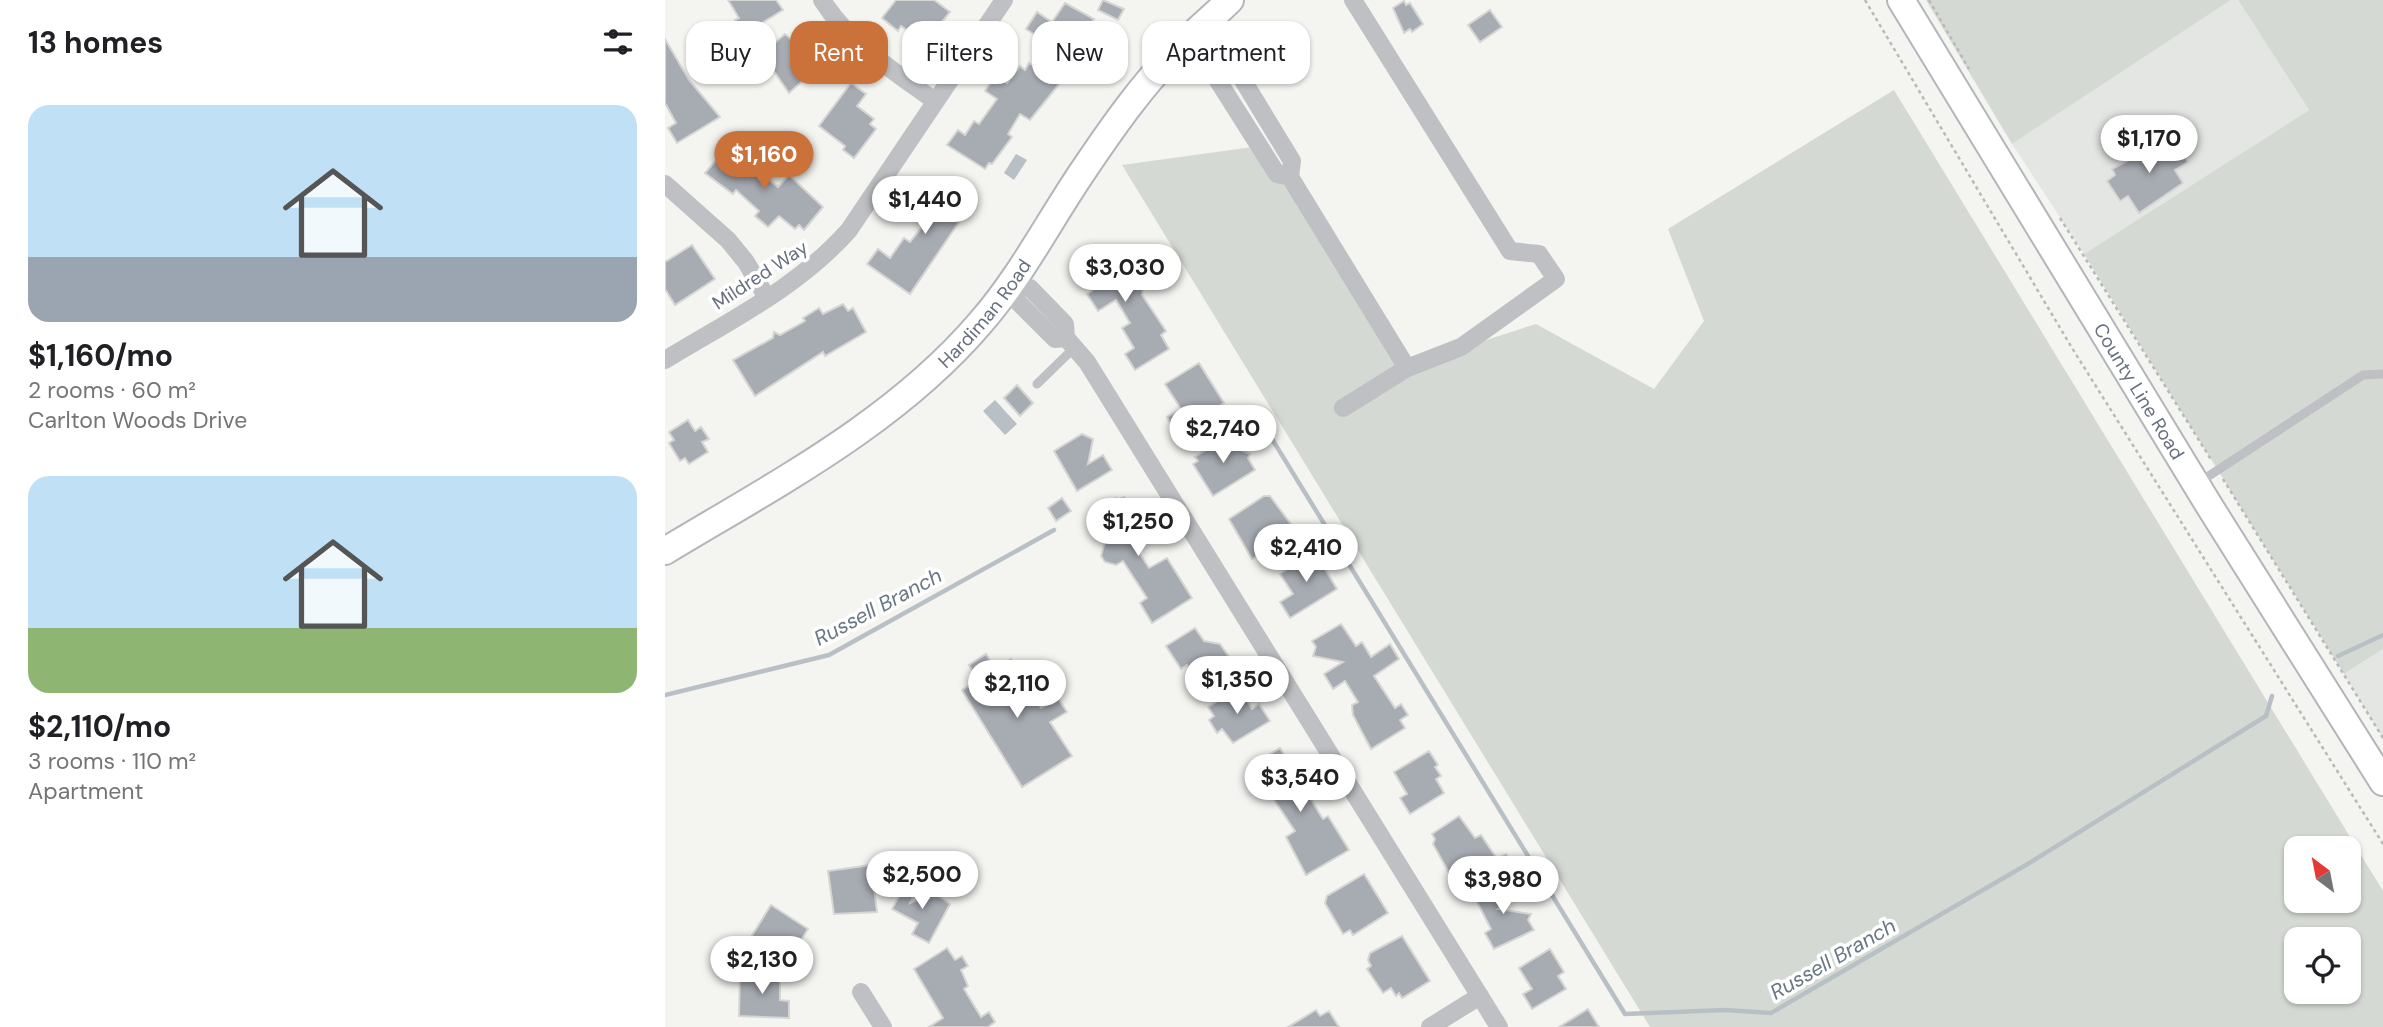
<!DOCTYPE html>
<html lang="en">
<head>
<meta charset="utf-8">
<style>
	:root { --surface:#fff; --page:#f6f6f6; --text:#202124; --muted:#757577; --accent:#cb713a }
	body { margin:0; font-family:"DM Sans",sans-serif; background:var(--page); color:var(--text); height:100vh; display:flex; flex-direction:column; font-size:26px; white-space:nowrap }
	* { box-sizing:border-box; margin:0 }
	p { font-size:23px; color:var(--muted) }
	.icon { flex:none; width:38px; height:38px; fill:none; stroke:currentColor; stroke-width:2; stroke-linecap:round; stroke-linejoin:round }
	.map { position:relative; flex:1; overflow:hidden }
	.panel { display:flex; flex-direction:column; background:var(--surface); width:665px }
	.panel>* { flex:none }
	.hud { position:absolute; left:21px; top:21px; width:665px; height:63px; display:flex; gap:14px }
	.needle { width:46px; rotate:328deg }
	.fabs { position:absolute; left:1619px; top:836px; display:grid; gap:14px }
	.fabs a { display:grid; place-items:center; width:77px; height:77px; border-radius:14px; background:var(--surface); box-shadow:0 2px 5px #0004; font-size:35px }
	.price { position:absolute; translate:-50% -60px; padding:0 16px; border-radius:24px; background:#fff; color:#222; font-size:23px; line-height:46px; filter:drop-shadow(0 2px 4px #0008) }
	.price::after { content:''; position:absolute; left:50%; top:42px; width:21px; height:16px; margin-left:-10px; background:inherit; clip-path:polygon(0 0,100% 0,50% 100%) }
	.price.current { background:var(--accent); color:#fff }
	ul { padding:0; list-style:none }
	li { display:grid; align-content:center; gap:14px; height:371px; padding:0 28px }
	li span { display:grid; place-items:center; height:217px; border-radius:21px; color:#555 }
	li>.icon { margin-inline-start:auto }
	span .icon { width:126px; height:126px; fill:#fffc; stroke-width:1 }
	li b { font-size:30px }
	h2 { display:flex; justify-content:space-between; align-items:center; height:84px; padding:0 28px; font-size:30px }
	.tag { padding:0 24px; border-radius:21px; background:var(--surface); box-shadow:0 2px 5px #0004; font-size:24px; line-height:63px }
	.tag.current { background:var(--accent); color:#fff }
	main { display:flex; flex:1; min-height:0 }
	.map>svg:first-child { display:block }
	.built { fill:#e4e6e4 }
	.green { fill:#d4dad3; fill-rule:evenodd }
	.water { fill:#b9c0c5 }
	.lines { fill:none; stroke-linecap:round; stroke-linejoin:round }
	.stream { stroke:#b9c0c5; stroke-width:4.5 }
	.building { fill:#a7abb2; stroke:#d5d5d4; stroke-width:2 }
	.secondary-casing { stroke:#b2b5ba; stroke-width:30 }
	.path { stroke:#b7b9bc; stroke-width:2.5; stroke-dasharray:3.5 3.5; stroke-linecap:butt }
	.lane { stroke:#bec0c4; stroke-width:9 }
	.street { stroke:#bec0c4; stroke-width:18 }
	.secondary { stroke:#fff; stroke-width:26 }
	.labels { text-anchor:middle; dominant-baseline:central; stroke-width:7; stroke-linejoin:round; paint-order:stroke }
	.street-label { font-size:19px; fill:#67707e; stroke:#fff }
	.water-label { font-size:21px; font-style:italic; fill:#687782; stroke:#fff }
</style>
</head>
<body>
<main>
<section class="panel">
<h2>13 homes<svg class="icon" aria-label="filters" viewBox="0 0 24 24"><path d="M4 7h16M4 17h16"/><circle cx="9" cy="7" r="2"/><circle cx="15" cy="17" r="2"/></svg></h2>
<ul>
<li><span style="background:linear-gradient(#bfe0f5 70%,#9aa5b1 0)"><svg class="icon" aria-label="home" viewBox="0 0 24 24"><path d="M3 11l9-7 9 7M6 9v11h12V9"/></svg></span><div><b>$1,160/mo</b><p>2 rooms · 60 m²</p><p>Carlton Woods Drive</p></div></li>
<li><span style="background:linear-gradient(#bfe0f5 70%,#8fb573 0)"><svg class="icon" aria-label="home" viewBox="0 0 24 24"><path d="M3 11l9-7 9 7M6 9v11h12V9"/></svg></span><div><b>$2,110/mo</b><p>3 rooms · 110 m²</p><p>Apartment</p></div></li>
</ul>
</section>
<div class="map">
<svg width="1718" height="1027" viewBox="0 0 1718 1027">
	<rect width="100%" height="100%" fill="#f4f4f1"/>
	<g class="built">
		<polygon points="1566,0 1573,0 1644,110 1419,254 1347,144"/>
		<polygon points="1718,649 1718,738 1679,674"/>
	</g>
	<g class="green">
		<polygon points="1261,0 1566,0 1347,144"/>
		<polygon points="1573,0 1718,0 1718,649 1679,674 1419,254 1644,110"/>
		<path d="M1229 90 1718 891V1027H985L457 165 602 145 744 365 871 324 989 389 1039 321 1003 229ZM1631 849H1684V901H1631ZM1631 940H1684V992H1631Z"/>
	</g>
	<g class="water">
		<polygon points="351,154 362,160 349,180 339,173"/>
		<polygon points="330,400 352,424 340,435 318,411"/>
	</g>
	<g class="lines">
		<g class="stream">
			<polyline points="588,408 960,1014 1060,1010 1106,1013 1361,865 1601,716 1607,696"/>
			<polyline points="1673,656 1718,635"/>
			<polyline points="0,695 164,655 389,530"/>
		</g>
	</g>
	<g class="building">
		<polygon points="63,0 111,0 118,10 79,34 70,20 74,18"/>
		<polygon points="231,0 269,0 285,12 268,33 252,37 236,26 233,31 217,18"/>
		<polygon points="438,0 459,9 453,20 433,10"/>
		<polygon points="739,1 741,5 745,3 758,24 747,32 745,29 739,33 728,8"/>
		<polygon points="400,3 429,19 416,38 421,41 415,51 409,47 402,56 361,29 372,12 387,22"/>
		<polygon points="825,10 837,27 815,42 803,25"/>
		<polygon points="120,34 143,54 150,49 160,61 124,93 97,54"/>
		<polygon points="0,39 24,80 55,117 12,143 3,128 11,123 0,103"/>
		<polygon points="364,63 395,83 365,120 355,114 343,134 347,137 327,164 324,163 320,169 282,145 293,130 300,135 309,121 314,124 332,99 320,91 330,75 342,83 355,66 360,70"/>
		<polygon points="186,83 201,94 192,106 209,119 205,124 211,129 189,158 178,150 180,146 154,126"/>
		<polygon points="1507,137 1523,162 1510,170 1518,183 1474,213 1463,196 1455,201 1442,181 1450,175 1447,169"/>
		<polygon points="64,145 70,150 73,148 82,157 80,159 113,187 124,175 158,207 139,230 134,225 130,229 114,216 103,227 90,216 94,211 71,190 68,194 40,173"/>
		<polygon points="277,181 285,186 287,181 311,197 245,294 202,264 213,249 225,258 239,238 245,242 262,221 241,208 252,192 264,200"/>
		<polygon points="27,245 50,279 10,305 0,289 0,262"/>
		<polygon points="449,245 457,257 446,264 475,274 479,279 477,295 501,331 496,335 504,349 470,370 460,354 469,348 457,328 465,323 451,300 433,311 422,294 427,291 413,268 416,263"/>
		<polygon points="178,304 183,311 188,308 201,332 160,356 158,352 90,396 68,360 108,338 109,332 115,335 140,321 138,318 154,308 158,314"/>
		<polygon points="534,363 559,403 511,433 502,417 516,409 500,384"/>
		<polygon points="352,385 368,403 355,416 339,398"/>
		<polygon points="23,420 30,431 36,427 44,439 37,442 43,452 24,464 20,458 15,461 4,443 9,440 4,432"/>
		<polygon points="417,434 428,439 423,464 438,455 447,470 412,491 389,451"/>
		<polygon points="565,435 573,449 585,454 583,458 590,470 548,496 528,464 533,461 530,457"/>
		<polygon points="599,496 605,496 628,527 621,531 624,536 587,559 564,519"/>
		<polygon points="459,497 473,521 478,518 489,535 470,546 484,568 502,558 527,598 487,623 475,603 482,598 458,561 451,565 440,562 436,556 440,542 433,530 427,529 424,524 426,514 451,498 453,500"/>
		<polygon points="397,498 406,511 391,521 383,508"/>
		<polygon points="649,551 672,589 625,618 615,602 628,594 615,574"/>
		<polygon points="676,624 691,646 697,642 706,657 725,644 734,659 709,676 730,708 736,704 743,715 735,720 740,728 706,749 688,715 687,705 693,702 680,681 668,689 659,674 678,662 648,656 651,647 647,641"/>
		<polygon points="530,628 539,641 555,644 564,657 530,678 522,665 516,669 501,646"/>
		<polygon points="321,654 330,668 346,659 376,708 393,698 402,712 385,722 407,756 357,787 297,690 313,680 304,665"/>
		<polygon points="575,688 587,709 594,704 605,721 568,743 557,729 552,733 544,720 549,716 543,707"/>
		<polygon points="615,748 656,816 658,819 663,816 684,850 641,875 621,837 630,831 593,776 595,774 589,764"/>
		<polygon points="764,751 773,765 770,767 776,776 771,779 779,793 745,814 735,798 742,794 729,772"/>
		<polygon points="794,816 810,838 816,835 832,859 841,854 848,866 830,878 818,859 787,878 768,844 770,839 767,834"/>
		<polygon points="206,865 212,912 169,914 163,871"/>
		<polygon points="699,874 723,913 688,935 685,930 678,934 660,903 662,896"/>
		<polygon points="244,879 254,884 245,903 269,893 285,904 264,943 247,934 253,923 227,909"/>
		<polygon points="840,879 852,897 833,909 866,914 863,920 869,930 829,949 820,933 826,929 810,898"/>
		<polygon points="106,905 143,929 134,943 130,941 116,962 83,942"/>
		<polygon points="737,936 765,981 737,998 734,993 731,996 726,988 718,993 702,969 706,966 703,960 705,953"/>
		<polygon points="282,948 290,960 297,956 303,966 296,970 303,986 299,989 316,1017 324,1012 330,1022 323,1027 264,1027 278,1018 249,969"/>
		<polygon points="885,949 899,972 893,976 901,989 867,1009 858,994 867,989 854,968"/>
		<polygon points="75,973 115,974 115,1000 124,1001 124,1018 74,1016"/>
		<polygon points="923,1009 934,1027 894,1027"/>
		<polygon points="651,1010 655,1016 664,1011 674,1027 623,1027"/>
	</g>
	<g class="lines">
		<defs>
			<g id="secondary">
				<path id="s1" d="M1236 0 1545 507 1718 782"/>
				<path id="s2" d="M0 551C111 484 231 422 316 322 357 275 385 219 420 168 447 128 477 85 511 51 528 33 548 17 565 0"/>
			</g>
		</defs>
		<use href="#secondary" class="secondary-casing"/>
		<g class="path">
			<polyline points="1200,0 1407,348 1718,844"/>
			<polyline points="1264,0 1304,69"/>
			<polyline points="1395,218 1547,461"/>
			<polyline points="1558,479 1718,738"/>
		</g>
		<g class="lane">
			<polyline points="372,384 409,348"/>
			<polyline points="1533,483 1698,375 1718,374"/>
		</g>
		<g class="street">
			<path d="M157 0C184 43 230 72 270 101"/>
			<polyline points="688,0 845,251 874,254 891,279 796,347 742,368"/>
			<polyline points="535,30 542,41 556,44 627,161 625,177 612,174 536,54 542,41"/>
			<polyline points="625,177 742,368 678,408"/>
			<polyline points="0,184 63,240 81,262 102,298"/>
			<polyline points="345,286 365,288 400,324 401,338 422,362 834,1027"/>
			<polyline points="345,286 353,302 390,339 401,338"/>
			<path d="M0 360C64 321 134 287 184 230L339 0"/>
			<polyline points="196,992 218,1027"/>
			<polyline points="765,1027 815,996"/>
		</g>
		<use href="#secondary" class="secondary"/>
	</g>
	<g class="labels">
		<g class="street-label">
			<text transform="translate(95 275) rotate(-33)">Mildred Way</text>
			<text stroke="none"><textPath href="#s2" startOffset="401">Hardiman Road</textPath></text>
			<text stroke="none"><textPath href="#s1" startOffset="458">County Line Road</textPath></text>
		</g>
		<g class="water-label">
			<text transform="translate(213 607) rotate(-28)">Russell Branch</text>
			<text transform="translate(1168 959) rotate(-30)">Russell Branch</text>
		</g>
	</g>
</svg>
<div class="fabs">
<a><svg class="needle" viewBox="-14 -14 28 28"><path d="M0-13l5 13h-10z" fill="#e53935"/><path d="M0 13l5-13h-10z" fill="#757577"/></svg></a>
<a><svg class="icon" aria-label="locate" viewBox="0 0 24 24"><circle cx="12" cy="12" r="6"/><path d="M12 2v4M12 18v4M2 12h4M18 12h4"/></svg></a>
</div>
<b class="price" style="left:1484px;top:175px">$1,170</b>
<b class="price current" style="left:99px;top:191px">$1,160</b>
<b class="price" style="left:260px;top:236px">$1,440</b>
<b class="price" style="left:460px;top:304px">$3,030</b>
<b class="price" style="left:558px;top:465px">$2,740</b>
<b class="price" style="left:473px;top:558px">$1,250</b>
<b class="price" style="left:641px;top:584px">$2,410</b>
<b class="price" style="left:572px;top:716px">$1,350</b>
<b class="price" style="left:352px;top:720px">$2,110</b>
<b class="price" style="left:635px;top:814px">$3,540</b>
<b class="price" style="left:257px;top:911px">$2,500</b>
<b class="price" style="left:838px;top:916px">$3,980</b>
<b class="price" style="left:97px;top:996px">$2,130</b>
<div class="hud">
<a class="tag">Buy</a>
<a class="tag current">Rent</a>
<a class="tag">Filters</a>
<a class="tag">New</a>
<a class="tag">Apartment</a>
</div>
</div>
</main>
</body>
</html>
